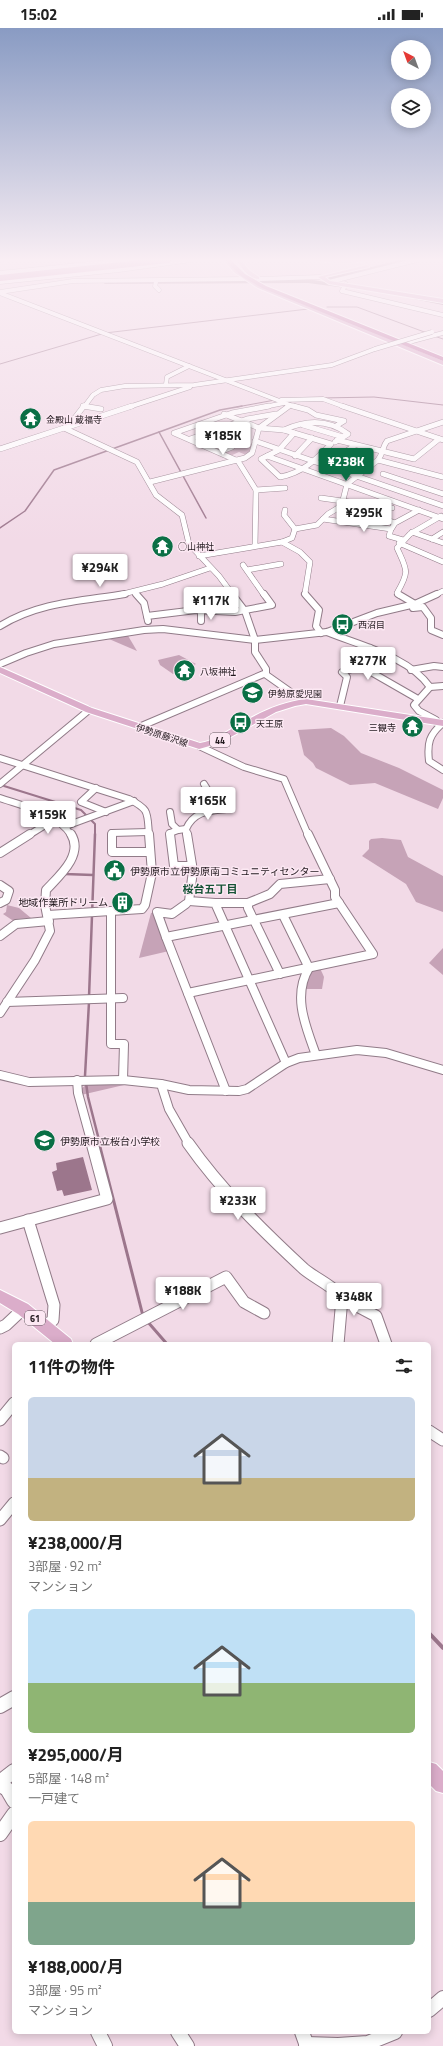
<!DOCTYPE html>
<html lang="ja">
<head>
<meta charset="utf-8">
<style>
	:root { --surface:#fff; --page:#f2f2f2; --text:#222; --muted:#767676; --accent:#0a6f45 }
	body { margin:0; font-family:"Titillium Web","Noto Sans JP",sans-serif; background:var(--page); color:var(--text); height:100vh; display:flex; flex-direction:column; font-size:15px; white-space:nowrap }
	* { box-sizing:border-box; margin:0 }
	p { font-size:13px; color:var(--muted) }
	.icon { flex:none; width:22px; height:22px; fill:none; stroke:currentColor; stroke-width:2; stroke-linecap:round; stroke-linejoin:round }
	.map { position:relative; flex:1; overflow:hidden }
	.details { position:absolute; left:12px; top:1314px; width:419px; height:692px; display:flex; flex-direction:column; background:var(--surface); border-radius:6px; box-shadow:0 2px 10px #0003 }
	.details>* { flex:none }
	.needle { width:26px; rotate:319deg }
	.tools { position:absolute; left:391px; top:12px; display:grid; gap:8px }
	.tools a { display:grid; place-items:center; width:40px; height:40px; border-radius:50%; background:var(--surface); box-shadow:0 2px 10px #0003; font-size:20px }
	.price { position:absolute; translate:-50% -34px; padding:0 9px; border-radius:4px; background:#fff; color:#222; font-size:13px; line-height:26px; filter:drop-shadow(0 1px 2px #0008) }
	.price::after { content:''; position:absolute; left:50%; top:24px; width:12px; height:9px; margin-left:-6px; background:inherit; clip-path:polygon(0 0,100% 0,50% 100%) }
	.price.on { background:var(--accent); color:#fff }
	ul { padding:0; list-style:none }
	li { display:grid; align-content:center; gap:8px; height:212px; padding:0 16px }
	li span { display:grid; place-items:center; height:124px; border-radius:6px; color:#555 }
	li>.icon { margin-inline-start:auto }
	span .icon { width:72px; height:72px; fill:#fffc; stroke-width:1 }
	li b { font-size:17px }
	h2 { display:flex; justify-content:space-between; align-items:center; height:48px; padding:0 16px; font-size:17px }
	.status { display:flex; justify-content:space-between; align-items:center; height:28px; padding:0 20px; background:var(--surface); direction:ltr }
	.status svg { height:11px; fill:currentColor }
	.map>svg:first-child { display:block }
	.green { fill:#c6a3b7 }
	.water { fill:#9c768c }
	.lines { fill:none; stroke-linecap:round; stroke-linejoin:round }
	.stream-far5 { stroke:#9c768c; stroke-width:1 }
	.stream-far4 { stroke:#9c768c; stroke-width:1.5 }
	.stream-far3 { stroke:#9c768c; stroke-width:2 }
	.stream-far2 { stroke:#9c768c; stroke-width:2.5 }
	.stream-far1 { stroke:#9c768c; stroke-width:3 }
	.stream { stroke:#9c768c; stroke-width:4 }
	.river { fill:#9c768c; fill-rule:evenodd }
	.minor-far5-casing { stroke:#917b88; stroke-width:5 }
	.minor-far4-casing { stroke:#917b88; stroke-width:6 }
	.minor-far3-casing { stroke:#917b88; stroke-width:8 }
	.minor-far2-casing { stroke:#917b88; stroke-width:10 }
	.minor-far1-casing { stroke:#917b88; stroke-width:13 }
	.minor-casing { stroke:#917b88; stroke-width:16 }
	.major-casing { stroke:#fff; stroke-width:2 }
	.highway-casing { stroke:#fff; stroke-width:2 }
	.minor-far5 { stroke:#fff; stroke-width:4 }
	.minor-far4 { stroke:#fff; stroke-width:5 }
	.minor-far3 { stroke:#fff; stroke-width:6 }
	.minor-far2 { stroke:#fff; stroke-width:8 }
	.minor-far1 { stroke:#fff; stroke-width:11 }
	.minor { stroke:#fff; stroke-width:14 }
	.major { fill:#dbadca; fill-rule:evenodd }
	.highway { fill:#c376a6; fill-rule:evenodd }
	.minor-bridge-casing { stroke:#917b88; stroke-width:5; stroke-linecap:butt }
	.highway-bridge-casing { stroke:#fff; stroke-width:8; stroke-linecap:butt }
	.minor-bridge { stroke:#fff; stroke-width:4 }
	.highway-bridge { stroke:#c376a6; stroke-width:6 }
	.labels { text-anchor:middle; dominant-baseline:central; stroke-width:3; stroke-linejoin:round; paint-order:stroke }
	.far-poi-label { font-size:9px; fill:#22191e; stroke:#fce8f3; text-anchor:start }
	.far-street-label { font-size:9px; fill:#22191e; stroke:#fce8f3 }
	.shield { fill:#fce8f3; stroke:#63575e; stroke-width:1 }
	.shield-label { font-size:9px; font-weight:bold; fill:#22191e }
	.poi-label { font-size:10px; fill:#22191e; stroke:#fce8f3; text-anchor:start }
	.neighbourhood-label { font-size:11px; font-weight:bold; fill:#165336; stroke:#fce8f3 }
</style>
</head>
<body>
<div class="status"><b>15:02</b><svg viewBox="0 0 49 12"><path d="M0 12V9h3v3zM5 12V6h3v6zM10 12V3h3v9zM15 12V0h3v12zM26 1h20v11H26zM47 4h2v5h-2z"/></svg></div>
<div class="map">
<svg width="443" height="2018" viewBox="0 0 443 2018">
	<rect width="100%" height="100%" fill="#f2dae7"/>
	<g class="green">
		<polygon points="236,415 253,416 250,425 246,427 239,424 230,428 222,424"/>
		<polygon points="127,606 137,623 109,611 109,609"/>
		<polygon points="179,627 196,636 185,641 182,639 178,641 180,643 173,646 160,637 158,632"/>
		<polygon points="331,700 344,708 361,725 399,740 443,762 443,770 438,781 375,755 350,757 316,740 313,735 304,727 298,702"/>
		<polygon points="382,810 401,812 408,829 443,848 443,884 416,874 406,856 362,828 369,821 369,813 371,811"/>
		<polygon points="7,877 19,880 31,890 17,891 15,894 3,886 6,884"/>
		<polygon points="155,884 169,923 139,930 151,885"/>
		<polygon points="443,920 443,947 429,935"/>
		<polygon points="320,940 324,949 322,961 304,961 310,942"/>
		<polygon points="88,1055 122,1056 124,1057 81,1067 80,1062"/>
	</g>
	<polygon class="water" points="83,1129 92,1162 64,1168 62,1162 57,1163 52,1144 57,1142 56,1135"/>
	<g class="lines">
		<g class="stream-far5">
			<polyline points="327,279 357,279 427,305"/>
			<polyline points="434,308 443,311"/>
			<polyline points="0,336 105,305 308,281"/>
			<polyline points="322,370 374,369 443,377"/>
			<polyline points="237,379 275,372"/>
		</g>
		<g class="stream-far4">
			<polyline points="159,404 206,490"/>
			<polyline points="0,500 25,483 54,442 220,382 242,378"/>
		</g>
		<polyline class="stream-far3" points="4,758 81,782 95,796 95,807"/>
		<g class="stream-far2">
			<polyline points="66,844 65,846 93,847"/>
			<polyline points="89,969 95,806"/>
			<polyline points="89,974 85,1048 88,1069 100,1116"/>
		</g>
		<g class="stream-far1">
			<polyline points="99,1115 143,1288"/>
			<polyline points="147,1293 167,1316"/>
		</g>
		<polyline class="stream" points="429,1605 443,1620"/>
		<g class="river">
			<polygon points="400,232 411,232 325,253 322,251"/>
			<polygon points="308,251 349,258 346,260 308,255 105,256 102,254 105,252"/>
			<polygon points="416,268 443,273 443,277 414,271 414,269"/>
		</g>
		<defs>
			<g id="minor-far5">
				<polyline points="0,245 127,232"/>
				<polyline points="259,251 320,249"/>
				<polyline points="0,254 119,242 191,232"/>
				<polyline points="156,254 155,258 159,262"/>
				<polyline points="329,254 417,232"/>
				<polyline points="346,256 342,263 443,287"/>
				<polyline points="0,264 73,253 244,251"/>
				<polyline points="0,265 290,377 287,379"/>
				<polyline points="409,314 443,305"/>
				<polyline points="166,356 167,349 189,338"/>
				<polyline points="281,372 323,371 345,379"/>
				<polyline points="290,377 297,379"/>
				<polyline points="83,378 89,379"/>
				<polyline points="84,379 93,367 101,362 125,358 194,357 332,337 375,321"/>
				<polyline points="129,379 190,359"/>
				<polyline points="264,379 284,375"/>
			</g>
			<g id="minor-far4">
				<polyline points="83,378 101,381"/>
				<polyline points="293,378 308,382 316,387 344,393 336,398"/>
				<polyline points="342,378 443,412"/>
				<path d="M224 386 259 400 284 402 331 416C316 432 302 445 280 449L261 431 267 428"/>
				<path d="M443 394 387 413C382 419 384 424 378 432L443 449"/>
				<polyline points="303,397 343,409"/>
				<polyline points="64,400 137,434 156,467 182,487 189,516 219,548 233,567"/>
				<polyline points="65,400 132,378"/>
				<path d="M284 402C306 392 328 391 348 406L335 414"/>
				<polyline points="294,405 279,422 267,428 443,491"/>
				<polyline points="190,411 247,391 276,386"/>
				<polyline points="337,412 414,431 439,411"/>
				<polyline points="255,413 443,478"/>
				<polyline points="204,417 238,405 225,398"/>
				<polyline points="0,421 64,400 70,396 84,378"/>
				<polyline points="220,424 232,419 238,405"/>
				<polyline points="322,425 366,440"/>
				<polyline points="295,428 312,410"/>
				<polyline points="337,430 355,417"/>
				<polyline points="351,435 371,421"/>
				<polyline points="383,446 443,466"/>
				<polyline points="150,454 245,430 252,425 259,400 289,378"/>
				<polyline points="256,462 285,460"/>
				<polyline points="321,470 392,480"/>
				<polyline points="338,480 377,488 395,495"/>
				<polyline points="285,482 284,487 295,501"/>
				<polyline points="323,491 391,501 389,508 403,512"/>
				<polyline points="392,500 395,495 419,482"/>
				<polyline points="412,504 443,515"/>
				<polyline points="432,511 443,504"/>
				<polyline points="282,514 300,524 310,534 305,565 306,567"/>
				<polyline points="399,515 443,534"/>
				<polyline points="255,518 256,462 238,433 174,405 232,385 269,378"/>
				<polyline points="199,528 282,514 292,510 295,501 317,497 328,486 338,480 343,472 347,456 378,432"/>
				<polyline points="243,537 264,567"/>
				<polyline points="247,542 281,536"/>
				<polyline points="135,564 137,567"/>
				<polyline points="119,567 163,556 210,540"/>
				<path d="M399 567 397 565C410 543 407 542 397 520L410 506 441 488"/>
				<polyline points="435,567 443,563"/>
			</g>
			<g id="minor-far3">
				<polyline points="136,566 144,575 148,593"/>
				<polyline points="305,566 319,582 316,598 321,605"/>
				<polyline points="398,566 415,576"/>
				<polyline points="413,580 423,579 431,590 431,602 443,607"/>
				<polyline points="201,582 201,593"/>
				<polyline points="147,588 196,582 235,584 272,577 264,566"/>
				<path d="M0 598C39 574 82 573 125 566"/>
				<path d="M327 604C361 618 408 628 430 659L443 658"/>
				<path d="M370 620C362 627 360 630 364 640L418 671"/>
				<polyline points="0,636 26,625 54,616 144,602 163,601 255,612 327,604 377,585 415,576 437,566"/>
				<polyline points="411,642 434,638 443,639"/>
				<polyline points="265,646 292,665"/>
				<polyline points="430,659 414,677 419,683 436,692 436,694"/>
				<polyline points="340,678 347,649 342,644 362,638"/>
				<path d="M443 695C429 707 427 715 429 733L443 742"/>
				<polyline points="139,699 266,645 266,641 255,624 255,612 245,583 232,566"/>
				<polyline points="199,718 244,739 284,751 308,807"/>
				<path d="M0 730 129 771C150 782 147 784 149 807"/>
				<polyline points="0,756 89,682"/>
				<polyline points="204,756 212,769 215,782"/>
				<polyline points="96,760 81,774 106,784"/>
				<path d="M0 770C23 778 57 785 71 807"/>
				<polyline points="170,784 172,796 178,802 186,801 187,807"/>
				<polyline points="66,798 134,773"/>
				<path d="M186 801C194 783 209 783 226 781"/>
				<polyline points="29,807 50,794 48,791 42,789"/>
				<polyline points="112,807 112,805 148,804"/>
				<polyline points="170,807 170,805 178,802"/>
			</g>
			<g id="minor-far2">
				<polyline points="112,806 112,824 150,824"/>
				<polyline points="170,806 174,838 192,838"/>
				<polyline points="187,806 193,843 189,873 215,875 286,1035"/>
				<polyline points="0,825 30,806"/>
				<polyline points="0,857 9,863 6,872 0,875"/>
				<polyline points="215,875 248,875 248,880 280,946"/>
				<polyline points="248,875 270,866 280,856 330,851"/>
				<polyline points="111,884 111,1016 124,1016 123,1052"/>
				<polyline points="48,887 142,881 145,877 152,845 149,806"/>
				<path d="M283 887 309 940C292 968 306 999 316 1027"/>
				<polyline points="0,908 16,896 49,893"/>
				<polyline points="166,909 157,884 172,886 186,876"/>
				<polyline points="188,965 373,926 335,869 335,862 308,806"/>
				<polyline points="7,974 123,970"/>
				<path d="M0 985 35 932 50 903 45 877 46 862C59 848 84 827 71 806"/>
				<polyline points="0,1047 29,1054 123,1052 161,1056 189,1062 239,1063 247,1061 286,1035 299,1030 357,1022 386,1025 443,1042"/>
				<polyline points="77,1052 78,1065 92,1116"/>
				<polyline points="161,1056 169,1081 189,1116"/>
				<polyline points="226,1063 166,909 339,875"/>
			</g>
			<g id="minor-far1">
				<path d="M188 1115C221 1162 262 1202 304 1241 315 1250 329 1256 339 1266L342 1270 338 1316"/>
				<polyline points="28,1192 54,1277 53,1292 45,1298"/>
				<polyline points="0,1200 107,1171 92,1115"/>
				<polyline points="342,1270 376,1288 386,1316"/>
				<polyline points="0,1300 6,1297 23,1281"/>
				<polyline points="96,1316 226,1249 244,1274 264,1285"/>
				<polyline points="0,1392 14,1375"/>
				<polyline points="429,1403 443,1412"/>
				<polyline points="0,1428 3,1430"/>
				<polyline points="0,1492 14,1475"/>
			</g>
			<g id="minor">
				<polyline points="0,1678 14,1670"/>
				<polyline points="0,1754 14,1743"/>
				<polyline points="0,1757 7,1761 14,1773"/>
				<polyline points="0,1806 14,1786"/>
				<polyline points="429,1982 443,1970"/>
				<polyline points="98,2004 105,2018"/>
				<polyline points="178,2004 187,2018"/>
				<polyline points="302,2004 307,2018"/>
				<polyline points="306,2016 338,2017 368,2015 395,2004"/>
			</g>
			<g id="major">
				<polygon points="15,232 0,235 0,233"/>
				<polygon points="223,232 228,232 242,247 262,258 443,333 443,337 258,260 235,245"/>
				<path d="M236 232H241L249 242 259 249V251C249 251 241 239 236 232Z"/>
				<polygon points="299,232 388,232 344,235"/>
				<polygon points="367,237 369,239 325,249 330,253 443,271 443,275 329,256 318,249"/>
				<path d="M0 639 92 680 200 715C213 713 225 705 236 698 259 685 280 674 306 671L443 692V698L306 676 295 678 276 684 220 715 199 721 86 684 0 645Z"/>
				<polygon points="0,1262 28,1276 71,1311 73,1316 55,1316 18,1286 0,1275"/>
				<polygon points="429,1734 436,1736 443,1743 443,1765 436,1763 429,1756"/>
			</g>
			<polygon id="highway" points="225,232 231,232 245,246 266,258 443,329 443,333 262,260 241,248"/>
		</defs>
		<use href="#minor-far5" class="minor-far5-casing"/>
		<use href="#minor-far4" class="minor-far4-casing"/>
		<use href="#minor-far3" class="minor-far3-casing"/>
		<use href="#minor-far2" class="minor-far2-casing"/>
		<use href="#minor-far1" class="minor-far1-casing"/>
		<use href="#minor" class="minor-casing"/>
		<use href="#major" class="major-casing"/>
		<use href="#highway" class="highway-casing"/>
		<use href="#minor-far5" class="minor-far5"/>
		<use href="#minor-far4" class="minor-far4"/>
		<use href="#minor-far3" class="minor-far3"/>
		<use href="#minor-far2" class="minor-far2"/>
		<use href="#minor-far1" class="minor-far1"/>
		<use href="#minor" class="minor"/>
		<use href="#major" class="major"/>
		<use href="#highway" class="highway"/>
		<defs>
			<polyline id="minor-bridge" points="375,321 432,304"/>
			<polyline id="highway-bridge" points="0,250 168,232"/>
		</defs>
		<use href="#minor-bridge" class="minor-bridge-casing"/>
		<use href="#highway-bridge" class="highway-bridge-casing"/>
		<use href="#minor-bridge" class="minor-bridge"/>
		<use href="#highway-bridge" class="highway-bridge"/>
	</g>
	<linearGradient id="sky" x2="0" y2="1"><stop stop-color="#899bc3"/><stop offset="0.45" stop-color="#f9eef4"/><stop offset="1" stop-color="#f9eef4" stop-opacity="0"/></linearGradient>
	<rect width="443" height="515" fill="url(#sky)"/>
	<defs>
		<symbol id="temple-disc" viewBox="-11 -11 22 22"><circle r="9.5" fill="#0a6f45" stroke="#fce8f3"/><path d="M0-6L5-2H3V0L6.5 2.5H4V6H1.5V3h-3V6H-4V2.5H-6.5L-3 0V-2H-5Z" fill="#fff"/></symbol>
		<symbol id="bus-disc" viewBox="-11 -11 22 22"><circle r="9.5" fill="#0a6f45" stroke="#fce8f3"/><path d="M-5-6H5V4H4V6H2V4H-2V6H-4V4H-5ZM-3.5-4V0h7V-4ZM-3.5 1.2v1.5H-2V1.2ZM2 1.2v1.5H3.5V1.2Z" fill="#fff"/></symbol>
		<symbol id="school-disc" viewBox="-11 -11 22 22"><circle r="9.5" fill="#0a6f45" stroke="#fce8f3"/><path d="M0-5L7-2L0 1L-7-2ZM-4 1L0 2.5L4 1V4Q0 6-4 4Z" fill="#fff"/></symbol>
		<symbol id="civic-disc" viewBox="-11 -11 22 22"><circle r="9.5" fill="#0a6f45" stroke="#fce8f3"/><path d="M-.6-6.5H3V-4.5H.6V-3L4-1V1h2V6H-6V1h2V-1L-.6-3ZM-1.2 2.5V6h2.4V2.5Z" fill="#fff"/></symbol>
		<symbol id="building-disc" viewBox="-11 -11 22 22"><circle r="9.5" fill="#0a6f45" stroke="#fce8f3"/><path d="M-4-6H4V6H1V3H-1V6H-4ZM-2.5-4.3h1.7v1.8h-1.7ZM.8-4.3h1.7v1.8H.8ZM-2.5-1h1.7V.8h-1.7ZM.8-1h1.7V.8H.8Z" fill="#fff"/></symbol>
	</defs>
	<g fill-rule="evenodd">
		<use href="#temple-disc" x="18" y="378" width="25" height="25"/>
		<use href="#temple-disc" x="150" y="506" width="25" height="25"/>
		<use href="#bus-disc" x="330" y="584" width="25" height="25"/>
		<use href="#temple-disc" x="172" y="630" width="25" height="25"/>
		<use href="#school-disc" x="240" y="652" width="25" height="25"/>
		<use href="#bus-disc" x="228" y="682" width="25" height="25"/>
		<use href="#temple-disc" x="400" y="686" width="25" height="25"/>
		<use href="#civic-disc" x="102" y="830" width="25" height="25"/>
		<use href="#building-disc" x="110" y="862" width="25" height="25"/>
		<use href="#school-disc" x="32" y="1100" width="25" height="25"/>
	</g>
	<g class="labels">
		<g class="far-poi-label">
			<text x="46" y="391">金殿山 蔵福寺</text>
			<text x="178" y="518">○山神社</text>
			<text x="358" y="596">西沼目</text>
			<text x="200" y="643">八坂神社</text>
			<text x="268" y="665">伊勢原愛児園</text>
			<text x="256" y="695">天王原</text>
			<text x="396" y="699" text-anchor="end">三観寺</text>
		</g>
		<g class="far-street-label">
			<text transform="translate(162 707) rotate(18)">伊勢原藤沢線</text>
		</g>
		<g class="shield">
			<rect x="210" y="705" width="20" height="14" rx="3"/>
			<rect x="25" y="1283" width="20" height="14" rx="3"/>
		</g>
		<g class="shield-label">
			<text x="220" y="712">44</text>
			<text x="35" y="1290">61</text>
		</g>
		<g class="poi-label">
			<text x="130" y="843">伊勢原市立伊勢原南コミュニティセンター</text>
			<text x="108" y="874" text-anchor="end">地域作業所ドリーム</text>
			<text x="60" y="1113">伊勢原市立桜台小学校</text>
		</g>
		<g class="neighbourhood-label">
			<text x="210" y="861">桜台五丁目</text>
		</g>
	</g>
</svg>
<div class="tools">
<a><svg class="needle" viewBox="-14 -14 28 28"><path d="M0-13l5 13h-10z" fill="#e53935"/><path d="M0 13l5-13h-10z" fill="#767676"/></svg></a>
<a><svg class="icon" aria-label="layers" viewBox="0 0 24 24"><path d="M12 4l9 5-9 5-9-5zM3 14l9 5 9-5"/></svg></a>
</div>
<b class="price" style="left:223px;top:428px">¥185K</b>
<b class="price on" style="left:346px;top:454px">¥238K</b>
<b class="price" style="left:364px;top:505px">¥295K</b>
<b class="price" style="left:100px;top:560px">¥294K</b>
<b class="price" style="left:211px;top:593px">¥117K</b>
<b class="price" style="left:368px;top:653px">¥277K</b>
<b class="price" style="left:208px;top:793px">¥165K</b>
<b class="price" style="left:48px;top:807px">¥159K</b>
<b class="price" style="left:238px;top:1193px">¥233K</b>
<b class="price" style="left:183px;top:1283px">¥188K</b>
<b class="price" style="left:354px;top:1289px">¥348K</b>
<section class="details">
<h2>11件の物件<svg class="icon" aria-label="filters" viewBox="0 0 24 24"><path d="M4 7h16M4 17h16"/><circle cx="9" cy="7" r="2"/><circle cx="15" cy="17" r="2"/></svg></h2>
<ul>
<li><span style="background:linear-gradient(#c9d6e8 65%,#c2b280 0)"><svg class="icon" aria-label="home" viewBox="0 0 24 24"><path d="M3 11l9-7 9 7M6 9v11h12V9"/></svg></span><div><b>¥238,000/月</b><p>3部屋 · 92 m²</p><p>マンション</p></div></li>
<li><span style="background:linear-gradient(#bfe0f5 60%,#8fb573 0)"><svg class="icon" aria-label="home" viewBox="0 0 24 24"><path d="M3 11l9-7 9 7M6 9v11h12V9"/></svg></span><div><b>¥295,000/月</b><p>5部屋 · 148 m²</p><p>一戸建て</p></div></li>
<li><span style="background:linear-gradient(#ffd9b3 65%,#7fa58c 0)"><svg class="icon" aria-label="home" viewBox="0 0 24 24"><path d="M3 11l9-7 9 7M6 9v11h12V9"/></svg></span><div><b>¥188,000/月</b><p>3部屋 · 95 m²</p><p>マンション</p></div></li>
</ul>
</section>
</div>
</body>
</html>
